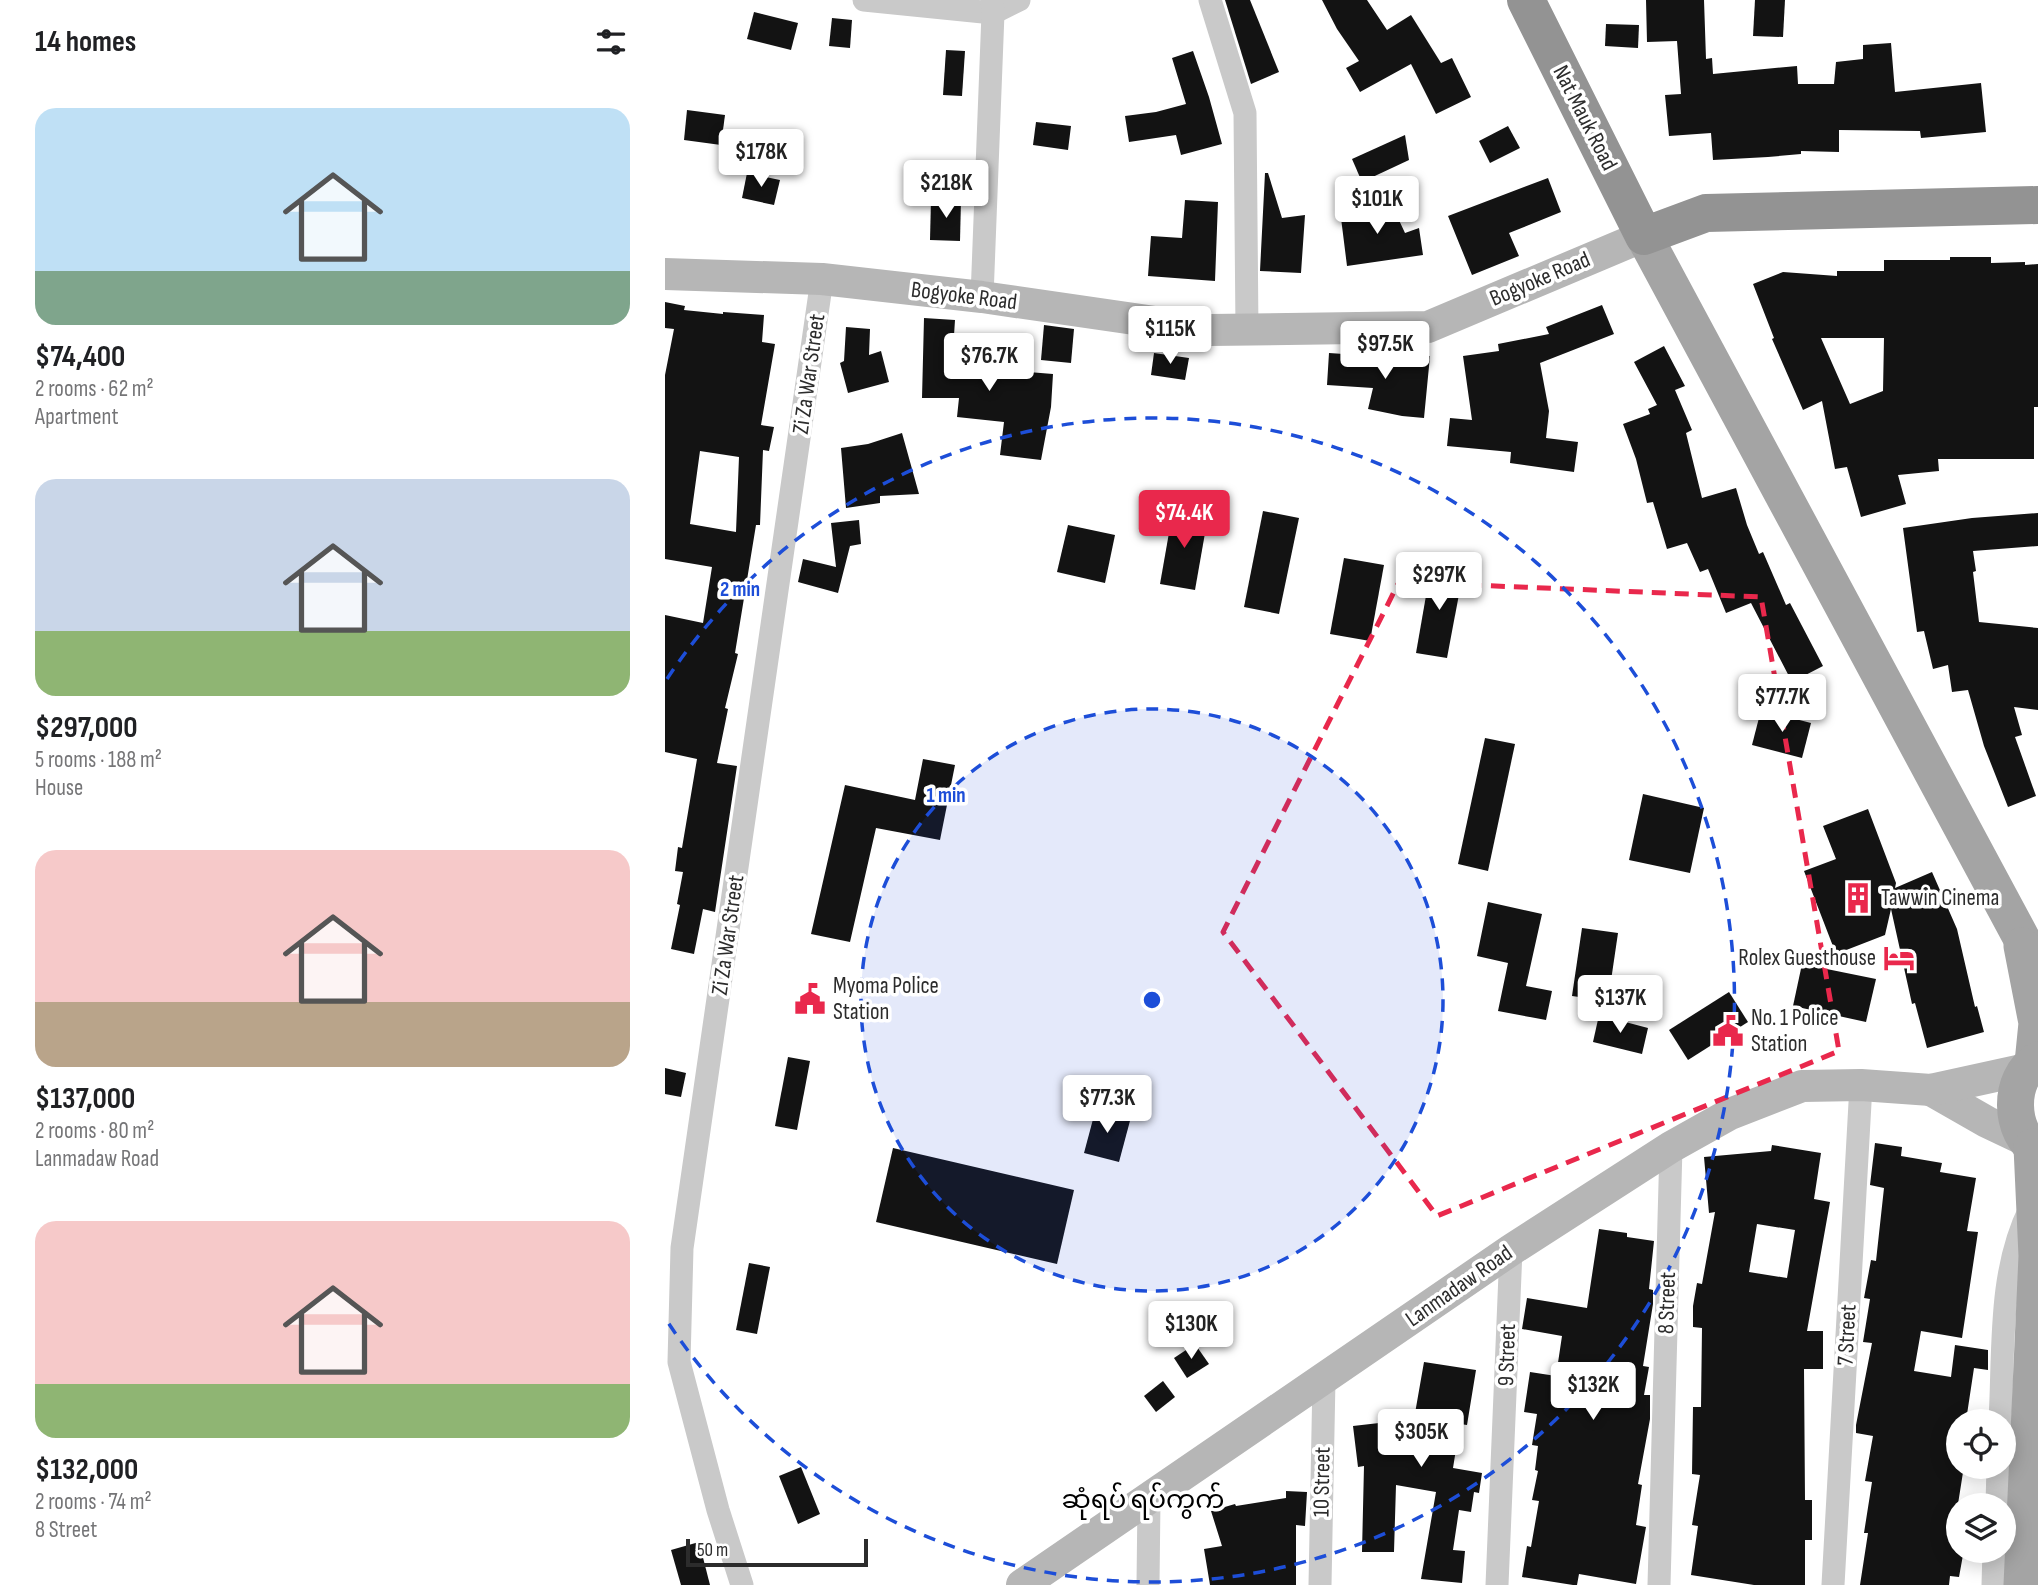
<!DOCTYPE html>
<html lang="en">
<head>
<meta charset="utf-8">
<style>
	:root { --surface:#fff; --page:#f6f6f6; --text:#202124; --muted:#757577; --accent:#e9284c }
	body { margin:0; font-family:"Sofia Sans Condensed","Noto Sans Myanmar",sans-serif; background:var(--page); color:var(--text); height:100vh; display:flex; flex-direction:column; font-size:26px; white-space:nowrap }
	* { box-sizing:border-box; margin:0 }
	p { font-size:23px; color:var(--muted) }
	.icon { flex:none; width:38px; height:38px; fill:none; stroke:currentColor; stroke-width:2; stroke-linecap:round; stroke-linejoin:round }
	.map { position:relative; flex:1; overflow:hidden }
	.details { display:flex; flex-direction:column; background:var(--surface); width:665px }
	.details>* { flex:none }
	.controls { position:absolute; left:1281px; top:1409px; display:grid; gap:14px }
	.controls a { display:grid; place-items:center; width:70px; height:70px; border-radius:50%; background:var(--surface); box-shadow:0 4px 18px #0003; font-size:35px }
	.scale { position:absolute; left:21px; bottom:18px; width:182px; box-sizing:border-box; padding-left:7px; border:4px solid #2c2c2c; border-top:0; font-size:19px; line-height:24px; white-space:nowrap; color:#2c2c2c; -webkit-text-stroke:5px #fff; paint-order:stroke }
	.price { position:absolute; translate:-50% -60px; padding:0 16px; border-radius:7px; background:#fff; color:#222; font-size:23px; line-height:46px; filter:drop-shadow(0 2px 4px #0008) }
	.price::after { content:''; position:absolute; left:50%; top:42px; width:21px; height:16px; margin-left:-10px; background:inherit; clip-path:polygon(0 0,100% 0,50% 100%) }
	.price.on { background:var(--accent); color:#fff }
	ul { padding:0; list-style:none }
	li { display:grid; align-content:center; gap:14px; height:371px; padding:0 35px }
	li span { display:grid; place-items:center; height:217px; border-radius:21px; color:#555 }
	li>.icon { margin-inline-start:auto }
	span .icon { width:126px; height:126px; fill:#fffc; stroke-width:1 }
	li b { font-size:30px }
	h2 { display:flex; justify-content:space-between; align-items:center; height:84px; padding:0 35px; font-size:30px }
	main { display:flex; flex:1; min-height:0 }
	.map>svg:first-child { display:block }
	.building { fill:#131313; fill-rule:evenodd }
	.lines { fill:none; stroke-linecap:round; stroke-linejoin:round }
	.street { stroke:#c9c9c9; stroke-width:23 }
	.secondary { stroke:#b6b6b6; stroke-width:32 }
	.primary { stroke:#a4a4a4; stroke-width:37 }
	.highway { stroke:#939393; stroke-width:38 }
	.marked { fill:none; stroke:#e9284c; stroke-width:5; stroke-dasharray:14 9; stroke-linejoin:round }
	.ring { fill:none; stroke:#1d4ed8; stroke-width:3.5; stroke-dasharray:12 9 }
	.labels { text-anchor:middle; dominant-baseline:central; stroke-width:7; stroke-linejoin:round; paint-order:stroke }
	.street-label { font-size:23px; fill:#2c2c2c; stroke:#fff }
	.poi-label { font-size:23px; fill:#2c2c2c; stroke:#fff; text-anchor:start }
	.quarter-label { font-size:26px; fill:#000; stroke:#fff }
	.centre { fill:#1d4ed8; stroke:#fff; stroke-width:3.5 }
	.ring-label { font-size:21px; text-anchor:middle; font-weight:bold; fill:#1d4ed8; stroke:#fff; stroke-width:7; stroke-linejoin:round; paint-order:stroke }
</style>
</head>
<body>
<main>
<section class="details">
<h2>14 homes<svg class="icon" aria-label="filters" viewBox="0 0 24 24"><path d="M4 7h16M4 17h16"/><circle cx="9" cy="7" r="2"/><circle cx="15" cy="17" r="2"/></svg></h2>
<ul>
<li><span style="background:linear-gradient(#bfe0f5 75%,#7fa58c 0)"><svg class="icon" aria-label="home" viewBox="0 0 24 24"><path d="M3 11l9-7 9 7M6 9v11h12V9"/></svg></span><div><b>$74,400</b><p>2 rooms · 62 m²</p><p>Apartment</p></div></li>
<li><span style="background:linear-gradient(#c9d6e8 70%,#8fb573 0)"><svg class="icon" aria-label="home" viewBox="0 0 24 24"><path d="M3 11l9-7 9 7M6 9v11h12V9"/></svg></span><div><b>$297,000</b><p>5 rooms · 188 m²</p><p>House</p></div></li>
<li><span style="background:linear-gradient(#f6c9c9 70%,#b9a48a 0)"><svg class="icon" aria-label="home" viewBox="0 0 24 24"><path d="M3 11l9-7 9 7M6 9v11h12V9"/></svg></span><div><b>$137,000</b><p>2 rooms · 80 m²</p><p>Lanmadaw Road</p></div></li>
<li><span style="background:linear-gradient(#f6c9c9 75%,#8fb573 0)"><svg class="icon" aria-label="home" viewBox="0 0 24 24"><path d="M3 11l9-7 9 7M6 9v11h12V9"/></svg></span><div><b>$132,000</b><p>2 rooms · 74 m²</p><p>8 Street</p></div></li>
</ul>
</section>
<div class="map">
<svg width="1373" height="1585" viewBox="0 0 1373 1585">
	<rect width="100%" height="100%" fill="#fff"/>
	<g class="building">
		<polygon points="560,0 585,0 614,72 586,84"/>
		<polygon points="657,0 702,0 722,30 746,15 776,63 787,58 806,97 771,114 746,64 695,92 681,68 694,61 672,29"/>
		<polygon points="981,0 1039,0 1041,59 1047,58 1048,74 1132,66 1133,84 1169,84 1171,62 1198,59 1198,45 1226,43 1230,92 1316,83 1321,132 1256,138 1255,131 1174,130 1174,152 1136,151 1136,154 1103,157 1048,160 1046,133 1004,136 1000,95 1016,94 1012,41 982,42"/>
		<polygon points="1090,0 1120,0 1118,37 1088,36"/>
		<polygon points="89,12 133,23 126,50 82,39"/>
		<polygon points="167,18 187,20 185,48 164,46"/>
		<polygon points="941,24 974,25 973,48 940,46"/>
		<polygon points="281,50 300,51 297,96 278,95"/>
		<polygon points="528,51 544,97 557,144 516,155 511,135 464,142 460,116 491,112 521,104 507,58"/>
		<polygon points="22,110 60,115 56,145 19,140"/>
		<polygon points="371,122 406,126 403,150 368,145"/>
		<polygon points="843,126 855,148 825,163 814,141"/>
		<polygon points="740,135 744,160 697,182 687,159"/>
		<polygon points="82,173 115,180 109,205 77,198"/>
		<polygon points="600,173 603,173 617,218 640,215 636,273 595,271"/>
		<polygon points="883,178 896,212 844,233 854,256 807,275 783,216"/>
		<polygon points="266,199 296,200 295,241 265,240"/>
		<polygon points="520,200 553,202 550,281 483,276 486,236 517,238"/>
		<polygon points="726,203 740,233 754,228 758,255 682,266 675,210"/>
		<path d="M1285 257H1326V263L1360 262V265L1373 264V407H1369V459H1273L1274 471 1233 475 1241 504 1196 517 1182 467 1170 469 1157 401 1138 410 1107 339 1109 338 1088 284 1118 272 1172 276V271H1219V260H1285ZM1156 338H1219L1218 391 1185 404Z"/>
		<path d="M0 302 20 306 19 310 58 314V312L99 315 97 342 110 344 96 425 109 427 104 451 98 450 95 525H91L70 653 73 654 60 708 63 709 52 763 72 766 50 912 38 909 29 954 6 949 15 905 12 904 18 872 10 871 13 847 17 848 32 759 0 752V615L38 623 47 567 0 559V375L9 329 0 328ZM35 451 74 457 71 532 25 524Z"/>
		<polygon points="937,305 949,334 875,363 884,411 881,438 913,442 909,472 845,463 846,452 782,446 785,418 807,420 798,356 834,351 833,344 884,334 881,327"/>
		<polygon points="259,318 290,320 287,366 388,374 386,407 376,460 335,455 339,422 292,417 294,398 257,398"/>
		<polygon points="379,325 409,329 406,363 376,360"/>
		<polygon points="181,327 205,329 204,355 216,351 224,382 183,393 175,363 179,361"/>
		<polygon points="999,346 1020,386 1010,390 1027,430 1021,433 1037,498 1071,488 1082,525 1094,554 1098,552 1121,605 1125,603 1158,666 1127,682 1086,603 1061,613 1043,569 1035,572 1022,543 1002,549 988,502 982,503 971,459 958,424 985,414 983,409 992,405 969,362"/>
		<polygon points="489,353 524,358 520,380 486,375"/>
		<polygon points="664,353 738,358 739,353 765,356 759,418 737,416 703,409 708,388 662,385"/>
		<polygon points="237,433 254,494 215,496 215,503 181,508 176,448 203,444"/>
		<polygon points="508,510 543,516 530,590 495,584"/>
		<polygon points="598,511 634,518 614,614 579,607"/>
		<polygon points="1373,513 1373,546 1308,551 1311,571 1308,572 1314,622 1373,628 1373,710 1349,707 1357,735 1350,737 1371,796 1343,807 1319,746 1303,690 1287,692 1283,665 1268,669 1259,631 1252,632 1238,528 1307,518"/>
		<polygon points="194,520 196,544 185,546 173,593 133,582 138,559 171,567 166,523"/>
		<polygon points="403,525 450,535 440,583 392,572"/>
		<polygon points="679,558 719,565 705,641 665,634"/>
		<polygon points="766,567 798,573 782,658 751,653"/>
		<polygon points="1096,710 1146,723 1137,758 1087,745"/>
		<polygon points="820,738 850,744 823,871 793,864"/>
		<polygon points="258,759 290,765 275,840 211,828 185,942 146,934 180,785 250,800"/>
		<polygon points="978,794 1039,808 1025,873 964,860"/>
		<polygon points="1203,809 1231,883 1230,888 1267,872 1292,929 1310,1007 1312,1006 1319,1032 1262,1048 1250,1003 1247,1004 1226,909 1220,935 1171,954 1139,871 1171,859 1158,826"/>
		<polygon points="823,902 877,914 861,986 887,991 881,1020 833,1011 843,963 812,956"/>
		<polygon points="917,928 953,933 943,1001 907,996"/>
		<polygon points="1137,964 1211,979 1201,1022 1128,1006"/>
		<polygon points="1064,992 1083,1022 1023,1060 1004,1030"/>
		<polygon points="934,1015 983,1028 977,1054 928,1042"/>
		<polygon points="123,1057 145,1061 132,1130 110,1126"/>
		<polygon points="0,1068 21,1073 16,1097 0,1094"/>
		<polygon points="431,1108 466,1117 454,1162 419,1153"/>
		<polygon points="1210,1143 1237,1147 1236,1156 1277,1163 1275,1172 1311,1178 1302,1231 1313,1232 1297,1338 1256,1331 1249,1371 1286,1377 1290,1345 1323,1350 1323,1370 1309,1368 1301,1421 1293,1421 1293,1466 1299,1466 1293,1504 1293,1554 1298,1555 1294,1577 1285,1576 1284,1585 1195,1585 1203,1533 1199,1533 1207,1482 1200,1481 1208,1436 1191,1433 1191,1425 1207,1343 1198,1342 1205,1299 1199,1298 1206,1260 1211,1261 1219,1188 1205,1185"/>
		<path d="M1107 1145 1156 1153 1149 1199 1165 1202 1142 1331H1158V1369H1139L1140 1500H1147V1540H1140V1585H1089L1026 1575 1033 1526 1027 1525 1035 1475 1027 1474 1028 1407H1036L1037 1328 1028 1327V1306L1032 1283 1037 1284 1050 1212 1044 1213 1039 1157 1106 1151ZM1092 1224 1130 1230 1122 1278 1084 1272Z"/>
		<polygon points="228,1148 409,1190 392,1264 211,1222"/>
		<polygon points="934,1229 962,1233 962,1237 989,1241 984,1289 988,1290 988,1304 978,1366 984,1367 979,1395 985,1395 985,1419 973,1484 977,1485 971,1525 981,1527 971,1584 914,1574 912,1585 908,1585 857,1577 862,1546 866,1547 874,1501 867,1500 873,1471 870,1470 873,1446 867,1445 872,1414 859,1412 865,1372 891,1376 897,1336 857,1329 862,1298 922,1308"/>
		<polygon points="84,1263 105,1267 92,1334 71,1330"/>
		<polygon points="530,1344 544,1364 522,1378 509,1358"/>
		<polygon points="759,1362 811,1370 802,1425 795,1424 788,1468 817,1473 814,1493 809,1492 806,1512 794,1510 788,1550 800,1551 797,1583 756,1579 771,1492 731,1485 729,1552 697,1552 699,1466 693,1467 688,1426 749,1419"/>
		<polygon points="498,1381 510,1397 491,1412 479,1396"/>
		<polygon points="136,1467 155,1514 133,1524 114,1476"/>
		<polygon points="621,1491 642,1492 640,1526 631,1525 631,1585 545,1585 539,1549 557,1546 546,1511 570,1504 571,1506 621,1498"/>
		<polygon points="34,1542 45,1585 16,1585 6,1550"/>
	</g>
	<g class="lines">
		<g class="street">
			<polyline points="199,0 328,13 354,0"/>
			<polyline points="545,0 580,113 582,330"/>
			<polyline points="317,297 328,13 327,0"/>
			<path d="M1335 1421C1339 1351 1333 1273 1365 1209"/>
			<polyline points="1332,1505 1333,1466"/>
			<polyline points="77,1585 53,1510 14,1362 17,1248 157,279"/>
			<polyline points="483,1585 484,1499"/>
			<polyline points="655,1585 659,1379"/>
			<polyline points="832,1585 846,1250"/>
			<polyline points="994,1585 1006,1147"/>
			<polyline points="1168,1585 1196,1085"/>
			<polyline points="1328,1585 1329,1550"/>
		</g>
		<g class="secondary">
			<polyline points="0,274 157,279 317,297 545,330 763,327 979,236"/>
			<polyline points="1266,1090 1322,1122 1362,1141"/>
			<polyline points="357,1585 846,1250 1006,1147 1065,1114 1137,1086 1196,1085 1266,1090 1362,1069"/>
		</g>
		<g class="primary">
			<polyline points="979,236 1373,969"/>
			<polyline points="1357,946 1372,1023 1368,1063"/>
			<path d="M1373 1060C1342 1078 1344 1133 1373 1151"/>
			<polyline points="1357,1585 1372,1256 1367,1147"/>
		</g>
		<polyline class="highway" points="861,0 979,236 1041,213 1373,205"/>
	</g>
	<path class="marked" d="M734 582 1096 597 1174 1051 772 1216 558 932Z"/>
	<circle cx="487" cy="1000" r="291" fill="#1d4ed8" fill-opacity=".12"/>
	<g class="ring">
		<circle cx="487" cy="1000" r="291"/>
		<path d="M2 679A582 582 0 1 1 2 1321"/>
	</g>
	<defs>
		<symbol id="building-bare" viewBox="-9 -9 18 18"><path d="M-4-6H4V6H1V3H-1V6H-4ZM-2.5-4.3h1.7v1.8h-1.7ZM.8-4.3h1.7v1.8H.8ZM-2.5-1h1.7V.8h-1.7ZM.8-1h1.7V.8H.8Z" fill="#e9284c" stroke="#fff" stroke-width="2.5" paint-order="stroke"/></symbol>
		<symbol id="hotel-bare" viewBox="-9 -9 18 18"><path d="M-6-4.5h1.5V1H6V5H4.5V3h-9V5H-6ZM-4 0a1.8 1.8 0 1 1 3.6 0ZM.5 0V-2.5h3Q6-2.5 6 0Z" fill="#e9284c" stroke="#fff" stroke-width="2.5" paint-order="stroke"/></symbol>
		<symbol id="civic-bare" viewBox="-9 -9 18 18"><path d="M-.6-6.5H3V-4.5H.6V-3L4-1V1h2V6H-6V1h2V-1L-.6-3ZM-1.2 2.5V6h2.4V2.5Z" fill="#e9284c" stroke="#fff" stroke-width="2.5" paint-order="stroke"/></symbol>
	</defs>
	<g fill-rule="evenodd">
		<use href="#building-bare" x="1171" y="876" width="44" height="44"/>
		<use href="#hotel-bare" x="1212" y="936" width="44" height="44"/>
		<use href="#civic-bare" x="123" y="977" width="44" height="44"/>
		<use href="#civic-bare" x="1041" y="1009" width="44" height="44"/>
	</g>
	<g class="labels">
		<g class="street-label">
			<text transform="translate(920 118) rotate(63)">Nat Mauk Road</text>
			<text transform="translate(875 279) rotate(-23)">Bogyoke Road</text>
			<text transform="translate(299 296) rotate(7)">Bogyoke Road</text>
			<text transform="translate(144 374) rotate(-82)">Zi Za War Street</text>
			<text transform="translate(63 935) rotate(-82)">Zi Za War Street</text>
			<text transform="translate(794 1286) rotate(-35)">Lanmadaw Road</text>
			<text transform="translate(1002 1303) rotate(-88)">8 Street</text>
			<text transform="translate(1182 1335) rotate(-87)">7 Street</text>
			<text transform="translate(842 1355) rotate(-88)">9 Street</text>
			<text transform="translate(657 1482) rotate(-89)">10 Street</text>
		</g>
		<g class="poi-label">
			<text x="1216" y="898">Tawwin Cinema</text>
			<text x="1211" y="958" text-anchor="end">Rolex Guesthouse</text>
			<text x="168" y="986">Myoma Police<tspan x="168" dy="26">Station</tspan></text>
			<text x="1086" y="1018">No. 1 Police<tspan x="1086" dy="26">Station</tspan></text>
		</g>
		<g class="quarter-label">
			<text x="478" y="1500">ဆုံရပ် ရပ်ကွက်</text>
		</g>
	</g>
	<circle cx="487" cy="1000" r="10" class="centre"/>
	<g class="ring-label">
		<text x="75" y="596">2 min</text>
		<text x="281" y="802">1 min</text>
	</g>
</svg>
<div class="controls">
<a><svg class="icon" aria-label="locate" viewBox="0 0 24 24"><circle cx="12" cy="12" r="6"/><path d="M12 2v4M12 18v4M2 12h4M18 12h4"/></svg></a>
<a><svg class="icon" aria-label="layers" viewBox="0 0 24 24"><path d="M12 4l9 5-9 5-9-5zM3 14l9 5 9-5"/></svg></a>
</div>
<div class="scale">50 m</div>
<b class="price" style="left:96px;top:189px">$178K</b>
<b class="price" style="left:281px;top:220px">$218K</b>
<b class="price" style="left:712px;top:236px">$101K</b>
<b class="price" style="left:505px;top:366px">$115K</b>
<b class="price" style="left:720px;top:381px">$97.5K</b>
<b class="price" style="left:324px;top:393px">$76.7K</b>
<b class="price on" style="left:519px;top:550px">$74.4K</b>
<b class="price" style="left:774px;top:612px">$297K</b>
<b class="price" style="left:1117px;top:734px">$77.7K</b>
<b class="price" style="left:955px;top:1035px">$137K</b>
<b class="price" style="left:442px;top:1135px">$77.3K</b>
<b class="price" style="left:526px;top:1361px">$130K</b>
<b class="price" style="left:928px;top:1422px">$132K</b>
<b class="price" style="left:756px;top:1469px">$305K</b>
</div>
</main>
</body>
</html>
